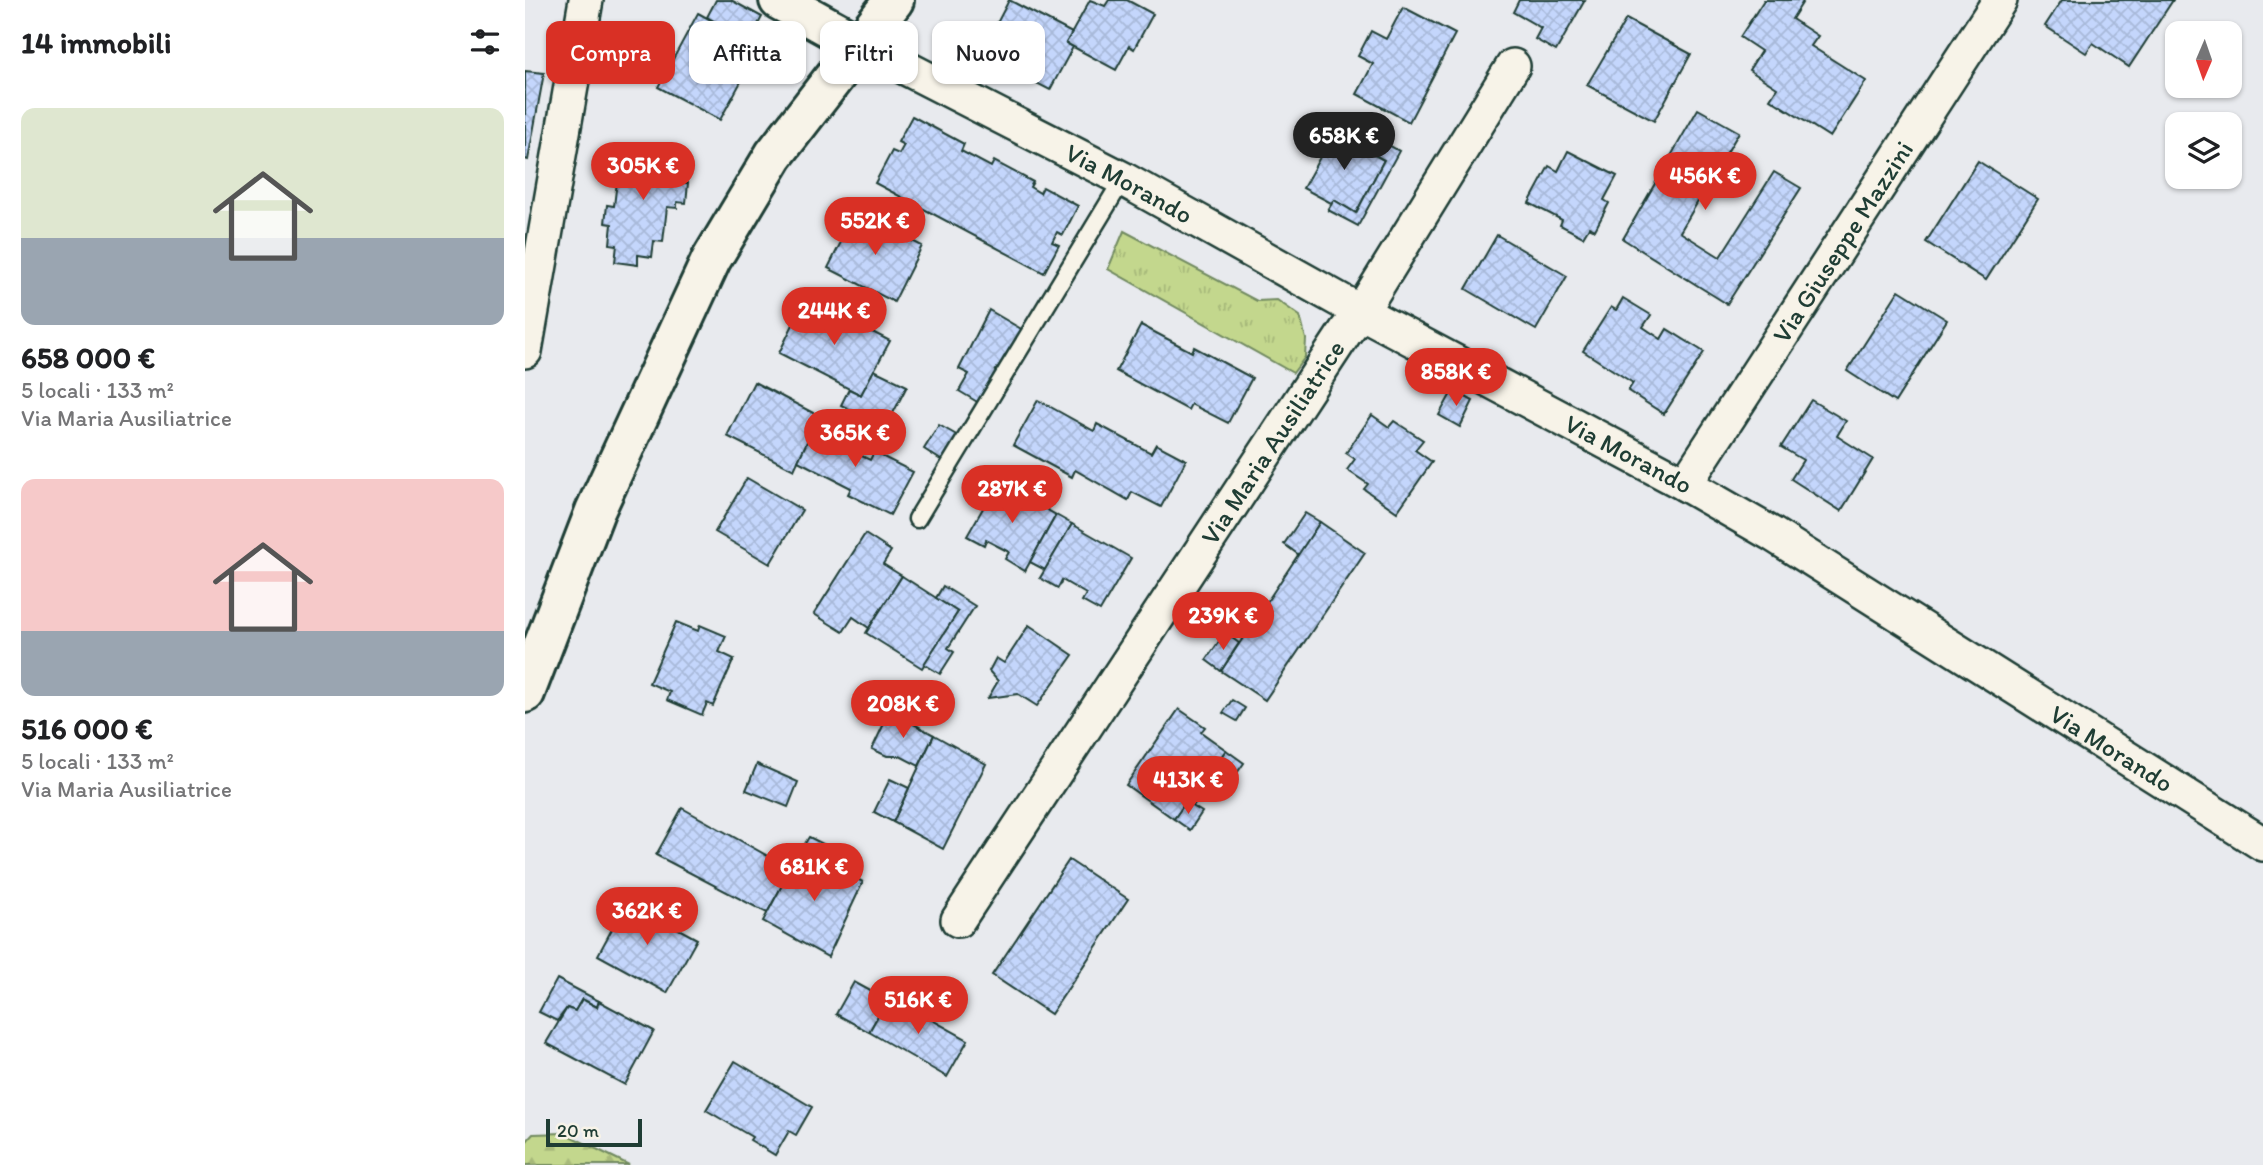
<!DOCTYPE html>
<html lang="it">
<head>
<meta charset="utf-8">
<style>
	:root { --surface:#fff; --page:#f2f2f2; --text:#202124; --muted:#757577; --accent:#d93025 }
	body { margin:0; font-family:Itim,sans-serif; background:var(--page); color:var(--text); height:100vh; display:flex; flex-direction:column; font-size:26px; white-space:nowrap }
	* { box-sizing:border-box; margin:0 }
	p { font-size:23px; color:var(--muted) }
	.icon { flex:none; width:38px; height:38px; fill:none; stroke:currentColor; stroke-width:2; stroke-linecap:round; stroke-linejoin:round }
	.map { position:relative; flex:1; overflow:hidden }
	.details { display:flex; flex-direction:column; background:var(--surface); width:525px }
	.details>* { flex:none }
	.banner { position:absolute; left:21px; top:21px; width:665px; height:63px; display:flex; gap:14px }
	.needle { width:46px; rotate:182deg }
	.buttons { position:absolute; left:1640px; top:21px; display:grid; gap:14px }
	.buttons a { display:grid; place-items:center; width:77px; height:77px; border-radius:14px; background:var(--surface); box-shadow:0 2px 5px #0004; font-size:35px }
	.scale { position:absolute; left:21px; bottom:18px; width:96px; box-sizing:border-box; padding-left:7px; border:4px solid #1f3d34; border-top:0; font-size:19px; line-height:24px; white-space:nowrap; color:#1f3d34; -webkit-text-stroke:5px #f7f3e8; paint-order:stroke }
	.price { position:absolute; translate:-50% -60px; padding:0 16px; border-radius:24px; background:var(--accent); color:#fff; font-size:23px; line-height:46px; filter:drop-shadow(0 2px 4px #0008) }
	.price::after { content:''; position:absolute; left:50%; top:42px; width:21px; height:16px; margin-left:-10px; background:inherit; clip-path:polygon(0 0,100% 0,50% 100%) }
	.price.active { background:#222; color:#fff }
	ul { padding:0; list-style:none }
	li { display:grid; align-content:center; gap:14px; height:371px; padding:0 21px }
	li span { display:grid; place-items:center; height:217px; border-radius:14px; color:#555 }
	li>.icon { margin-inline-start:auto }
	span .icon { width:126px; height:126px; fill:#fffc; stroke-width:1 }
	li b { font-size:30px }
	h2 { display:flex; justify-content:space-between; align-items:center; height:84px; padding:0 21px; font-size:30px }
	.tag { padding:0 24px; border-radius:14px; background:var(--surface); box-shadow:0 2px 5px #0004; font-size:24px; line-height:63px }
	.tag.active { background:var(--accent); color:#fff }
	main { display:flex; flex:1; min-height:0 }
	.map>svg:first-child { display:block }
	.forest { fill:url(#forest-firs); stroke:#718a60; stroke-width:2 }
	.park { fill:url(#park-tufts); stroke:#718a60; stroke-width:2 }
	.building { fill:url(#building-cross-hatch); stroke:#1f3d34; stroke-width:2 }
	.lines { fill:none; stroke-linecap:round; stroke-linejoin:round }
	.service-casing { stroke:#1f3d34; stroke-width:21 }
	.minor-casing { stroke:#1f3d34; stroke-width:38 }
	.tertiary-casing { stroke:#1f3d34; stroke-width:44 }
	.primary-casing { stroke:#1f3d34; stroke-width:44 }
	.service { stroke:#f7f3e8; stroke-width:16 }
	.minor { stroke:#f7f3e8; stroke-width:33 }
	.tertiary { stroke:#f7f3e8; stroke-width:38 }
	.primary { stroke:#f7f3e8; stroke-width:38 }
	.labels { text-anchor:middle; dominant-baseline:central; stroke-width:5; stroke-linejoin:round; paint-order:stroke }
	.street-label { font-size:26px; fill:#1f3d34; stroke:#f7f3e8 }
</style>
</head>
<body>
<main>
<section class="details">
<h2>14 immobili<svg class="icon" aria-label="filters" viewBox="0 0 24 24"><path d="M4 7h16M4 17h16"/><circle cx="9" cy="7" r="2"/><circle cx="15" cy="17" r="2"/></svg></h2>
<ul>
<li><span style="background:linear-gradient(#dfe7d0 60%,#9aa5b1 0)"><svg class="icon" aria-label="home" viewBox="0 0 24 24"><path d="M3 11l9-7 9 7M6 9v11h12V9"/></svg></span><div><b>658 000 €</b><p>5 locali · 133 m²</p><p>Via Maria Ausiliatrice</p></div></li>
<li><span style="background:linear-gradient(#f6c9c9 70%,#9aa5b1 0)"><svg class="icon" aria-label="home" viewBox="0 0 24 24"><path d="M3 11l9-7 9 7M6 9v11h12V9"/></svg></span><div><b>516 000 €</b><p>5 locali · 133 m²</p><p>Via Maria Ausiliatrice</p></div></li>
</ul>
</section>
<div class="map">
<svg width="1738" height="1165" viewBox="0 0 1738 1165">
	<defs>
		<pattern id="forest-firs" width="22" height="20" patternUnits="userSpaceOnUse" patternTransform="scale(1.75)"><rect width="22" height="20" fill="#c3d78d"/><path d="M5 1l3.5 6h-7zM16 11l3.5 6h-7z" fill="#a7b97a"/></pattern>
		<pattern id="park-tufts" width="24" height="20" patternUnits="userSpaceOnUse" patternTransform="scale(1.75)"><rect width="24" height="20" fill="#c3d78d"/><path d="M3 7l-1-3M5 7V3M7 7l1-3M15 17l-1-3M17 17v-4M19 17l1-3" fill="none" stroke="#a7b97a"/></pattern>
		<pattern id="building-cross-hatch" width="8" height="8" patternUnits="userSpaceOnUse" patternTransform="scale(1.75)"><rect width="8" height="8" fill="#c4d6fc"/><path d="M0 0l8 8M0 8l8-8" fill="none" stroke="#a8b9d9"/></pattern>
	</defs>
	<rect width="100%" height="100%" fill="#e8eaee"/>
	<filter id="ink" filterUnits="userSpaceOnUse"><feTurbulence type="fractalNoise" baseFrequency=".0143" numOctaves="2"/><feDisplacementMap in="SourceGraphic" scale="14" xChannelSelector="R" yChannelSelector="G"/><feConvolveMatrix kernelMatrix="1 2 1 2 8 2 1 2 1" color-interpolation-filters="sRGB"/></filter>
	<g filter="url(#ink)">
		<polygon class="forest" points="39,1133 104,1165 0,1165 0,1143 8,1134"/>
		<polygon class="park" points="599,231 732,301 752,300 775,316 781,339 780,357 768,373 583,269"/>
		<g class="building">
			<polygon points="191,0 206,0 237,17 224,41 182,17"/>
			<polygon points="484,0 547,33 541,43 548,47 525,90 456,54"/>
			<polygon points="565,0 580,6 584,0 602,0 628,14 609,49 604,46 591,70 541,43"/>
			<polygon points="994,0 1060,0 1031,51 1010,39 1016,28 988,12"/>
			<polygon points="1239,0 1279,0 1267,19 1293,36 1286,46 1341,81 1305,137 1245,99 1252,88 1224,70 1236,51 1215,37"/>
			<polygon points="1537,0 1648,0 1604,67 1568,43 1561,53 1520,26"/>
			<polygon points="878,7 930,34 884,122 832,94 848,64 833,56 846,31 861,39"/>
			<polygon points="173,13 235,47 195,120 133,87"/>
			<polygon points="1101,19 1166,54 1129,121 1062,85"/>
			<polygon points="0,71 19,73 3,160 0,159"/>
			<polygon points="1173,109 1214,132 1155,232 1195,257 1249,172 1276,188 1202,304 1098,239"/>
			<polygon points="387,116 439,144 436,151 466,167 469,161 508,182 505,187 515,193 518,187 553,206 538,235 532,232 527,242 534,245 519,273 350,183 367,151 374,154 379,145 373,142"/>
			<polygon points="811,128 830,138 828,143 859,160 831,213 809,200 806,203 778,188"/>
			<polygon points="835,129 874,151 833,226 803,210 809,200 831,213 859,160 828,143"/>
			<polygon points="96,148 135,152 135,157 140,158 140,162 159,164 157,183 163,183 161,203 152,202 152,208 142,207 138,242 129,241 127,257 113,255 113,265 90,262 92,245 85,244 87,224 80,223 82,205 89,206"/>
			<polygon points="1043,151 1092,176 1079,200 1084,203 1070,230 1064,227 1058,237 1035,225 1037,220 1004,203 1024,166 1033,171"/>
			<polygon points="1453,161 1513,199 1461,280 1401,242"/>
			<polygon points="331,212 397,246 369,302 303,268"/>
			<polygon points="972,235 1042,276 1011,330 941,289"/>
			<polygon points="1374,290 1422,320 1370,402 1322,371"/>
			<polygon points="281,298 365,341 336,395 254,353"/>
			<polygon points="1098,298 1126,315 1118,327 1136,339 1142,329 1179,352 1139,414 1103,391 1108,383 1058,351 1086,307 1091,310"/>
			<polygon points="464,310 503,333 459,406 434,391 444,374 434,369"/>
			<polygon points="616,325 667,352 669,347 727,378 703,423 666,404 663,410 591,371"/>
			<polygon points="349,370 382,386 361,427 316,405 324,389 336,395"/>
			<polygon points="229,382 294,416 269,470 202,436"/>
			<polygon points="928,390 948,401 935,427 914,415"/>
			<polygon points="513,400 569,431 572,424 626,453 631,444 661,460 636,507 607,492 603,500 550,470 547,477 488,445"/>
			<polygon points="1286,400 1321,421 1312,436 1348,459 1316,511 1266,479 1278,460 1256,447"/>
			<polygon points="847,415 864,427 869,421 898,440 890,450 907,462 872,512 839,489 843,484 822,470 830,459 821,453"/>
			<polygon points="292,421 330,440 324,450 345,460 349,452 388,472 365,515 323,494 326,488 273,461"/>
			<polygon points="414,425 435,437 419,462 399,449"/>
			<polygon points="222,478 277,510 245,564 190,532"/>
			<polygon points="473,482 531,515 500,571 480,559 484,552 461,540 459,545 442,536"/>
			<polygon points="780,513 795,522 774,555 759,544"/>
			<polygon points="531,515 547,524 520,570 505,562"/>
			<polygon points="795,522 840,553 740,700 696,671"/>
			<polygon points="547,524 606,558 575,611 557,601 561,594 537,580 533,588 515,578"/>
			<polygon points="340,534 366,551 358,564 377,576 344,628 328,617 318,632 289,614"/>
			<polygon points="377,576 433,612 397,668 341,633"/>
			<polygon points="418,586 450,606 423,648 429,652 415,674 399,664 433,612 411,598"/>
			<polygon points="151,622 173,631 175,625 201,636 194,652 209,659 188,706 182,703 177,715 142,700 145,692 124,683"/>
			<polygon points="504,625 548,655 512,706 493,694 463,698 473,681 464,671 471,658 479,663"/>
			<polygon points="700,633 714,643 696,671 681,660"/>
			<polygon points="707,700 720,708 712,721 698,713"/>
			<polygon points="654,709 680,727 676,732 701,750 687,770 691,774 668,806 661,802 649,819 601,785"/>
			<polygon points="365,711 409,735 394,766 375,756 362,756 347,749"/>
			<polygon points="409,735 461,764 418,849 368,822"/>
			<polygon points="701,750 719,763 705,783 687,770"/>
			<polygon points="232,764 273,782 263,807 221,790"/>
			<polygon points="365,779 384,788 368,822 349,812"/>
			<polygon points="661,802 677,812 665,830 649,819"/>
			<polygon points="157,808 266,869 242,913 131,855"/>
			<polygon points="284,837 322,856 315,870 276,850"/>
			<polygon points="276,850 338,882 303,957 238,921"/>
			<polygon points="544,860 603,899 526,1014 467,975"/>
			<polygon points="102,901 172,939 142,993 73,955"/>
			<polygon points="32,979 74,1001 72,1007 57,999 50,1011 42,1008 32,1021 14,1012"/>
			<polygon points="329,982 362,1000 344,1032 311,1014"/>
			<polygon points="364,996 443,1040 422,1077 344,1032"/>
			<polygon points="57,999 72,1007 74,1001 129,1031 100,1085 21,1043 42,1008 50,1011"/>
			<polygon points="210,1061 287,1107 271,1135 264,1131 250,1155 225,1140 227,1137 181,1110"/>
		</g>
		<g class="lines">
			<defs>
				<polyline id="service" points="392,519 598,179"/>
				<g id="minor">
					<path id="s1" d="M334 44 598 179 836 312 1160 484 1247 534 1738 844"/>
					<polyline points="0,351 61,0"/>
					<path id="s2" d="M1160 484 1475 0"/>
					<path id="s3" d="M433 920 821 331 836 312 988 66"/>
				</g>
				<polyline id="tertiary" points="254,0 334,44"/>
				<polyline id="primary" points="0,693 70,511 186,260 249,155 369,0"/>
			</defs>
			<use href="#service" class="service-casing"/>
			<use href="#minor" class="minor-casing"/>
			<use href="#tertiary" class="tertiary-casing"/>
			<use href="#primary" class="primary-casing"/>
			<use href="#service" class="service"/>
			<use href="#minor" class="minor"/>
			<use href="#tertiary" class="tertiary"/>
			<use href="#primary" class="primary"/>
		</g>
	</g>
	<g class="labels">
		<g class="street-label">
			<text stroke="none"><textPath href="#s1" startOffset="304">Via Morando</textPath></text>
			<text stroke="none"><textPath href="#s2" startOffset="289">Via Giuseppe Mazzini</textPath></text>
			<text stroke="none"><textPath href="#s3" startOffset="572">Via Maria Ausiliatrice</textPath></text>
			<text stroke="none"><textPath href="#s1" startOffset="872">Via Morando</textPath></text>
			<text stroke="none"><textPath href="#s1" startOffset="1438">Via Morando</textPath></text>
		</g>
	</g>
</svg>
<div class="buttons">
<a><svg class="needle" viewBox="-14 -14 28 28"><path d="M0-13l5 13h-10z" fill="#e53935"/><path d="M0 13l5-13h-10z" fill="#757577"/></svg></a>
<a><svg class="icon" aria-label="layers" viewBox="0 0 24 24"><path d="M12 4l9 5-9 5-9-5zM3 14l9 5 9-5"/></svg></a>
</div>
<div class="scale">20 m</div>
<b class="price active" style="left:819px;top:172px">658K €</b>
<b class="price" style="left:118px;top:202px">305K €</b>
<b class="price" style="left:1180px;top:212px">456K €</b>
<b class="price" style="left:350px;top:257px">552K €</b>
<b class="price" style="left:309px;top:347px">244K €</b>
<b class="price" style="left:931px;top:408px">858K €</b>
<b class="price" style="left:330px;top:469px">365K €</b>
<b class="price" style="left:487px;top:525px">287K €</b>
<b class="price" style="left:698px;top:652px">239K €</b>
<b class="price" style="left:378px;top:740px">208K €</b>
<b class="price" style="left:663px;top:816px">413K €</b>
<b class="price" style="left:289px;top:903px">681K €</b>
<b class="price" style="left:122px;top:947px">362K €</b>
<b class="price" style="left:393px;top:1036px">516K €</b>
<div class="banner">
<a class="tag active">Compra</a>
<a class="tag">Affitta</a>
<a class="tag">Filtri</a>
<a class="tag">Nuovo</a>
</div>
</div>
</main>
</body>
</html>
